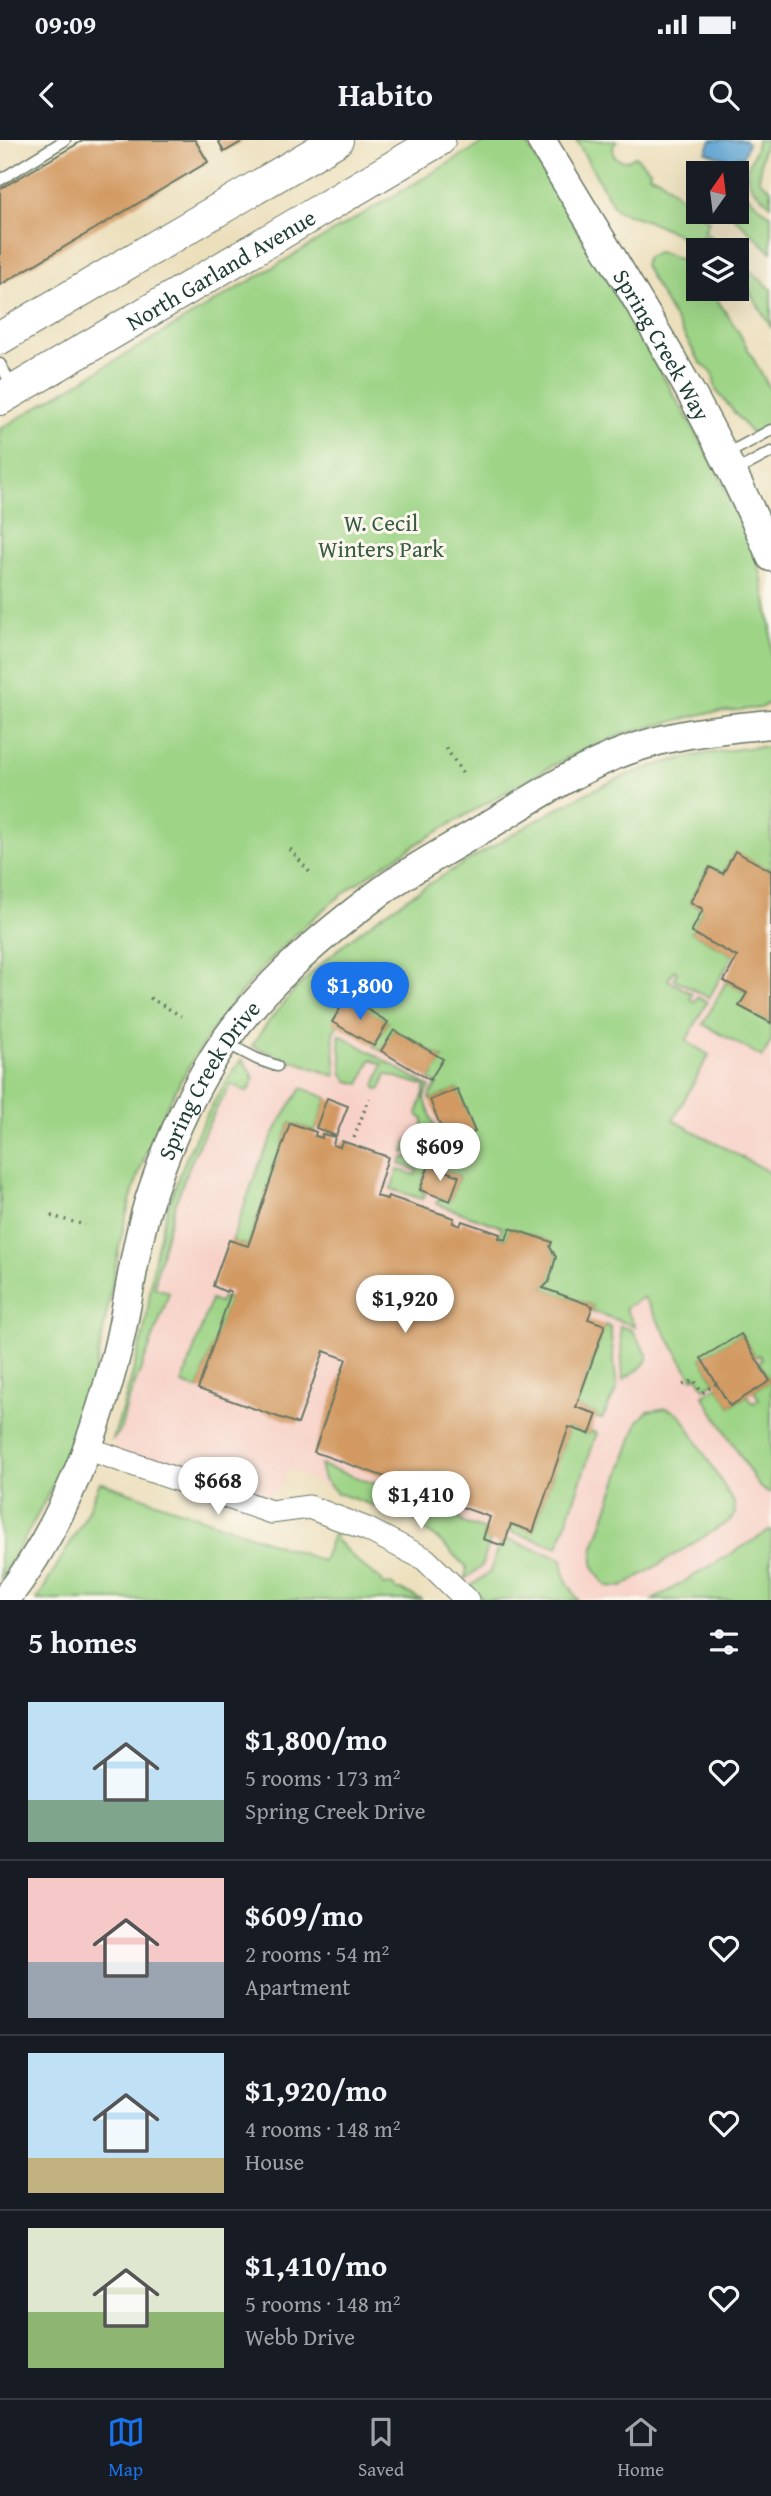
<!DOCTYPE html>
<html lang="en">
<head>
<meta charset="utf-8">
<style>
	:root { --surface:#171b24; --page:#20242c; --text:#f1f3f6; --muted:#9ea1a6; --line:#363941; --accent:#1a73e8 }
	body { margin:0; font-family:"Gentium Book Plus",serif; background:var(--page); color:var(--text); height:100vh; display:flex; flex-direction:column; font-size:26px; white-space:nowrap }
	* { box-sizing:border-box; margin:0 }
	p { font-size:23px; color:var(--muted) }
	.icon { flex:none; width:38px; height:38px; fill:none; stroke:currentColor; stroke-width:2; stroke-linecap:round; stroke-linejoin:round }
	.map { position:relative; height:1460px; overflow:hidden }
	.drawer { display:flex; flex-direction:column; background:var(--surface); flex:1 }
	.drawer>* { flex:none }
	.needle { width:46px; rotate:14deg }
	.controls { position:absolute; left:686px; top:21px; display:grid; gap:14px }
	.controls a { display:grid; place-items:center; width:63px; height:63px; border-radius:0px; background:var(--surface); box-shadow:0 7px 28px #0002; font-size:35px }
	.price { position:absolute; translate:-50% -60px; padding:0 16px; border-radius:24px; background:#fff; color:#222; font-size:23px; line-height:46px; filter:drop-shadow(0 2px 4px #0008) }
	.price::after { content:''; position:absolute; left:50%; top:42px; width:21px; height:16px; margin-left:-10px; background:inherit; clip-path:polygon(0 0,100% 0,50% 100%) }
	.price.on { background:var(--accent); color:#fff }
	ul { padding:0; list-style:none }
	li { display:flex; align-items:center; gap:21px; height:175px; padding:0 28px }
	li+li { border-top:2px solid var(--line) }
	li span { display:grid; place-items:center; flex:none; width:196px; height:140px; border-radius:0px; color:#555 }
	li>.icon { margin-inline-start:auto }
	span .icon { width:84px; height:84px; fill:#fffc; stroke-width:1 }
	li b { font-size:30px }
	h2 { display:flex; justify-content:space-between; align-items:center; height:84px; padding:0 28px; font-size:30px }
	.status { display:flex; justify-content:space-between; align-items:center; height:49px; padding:0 35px; background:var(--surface); direction:ltr }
	.status svg { height:19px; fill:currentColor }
	header { display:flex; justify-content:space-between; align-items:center; height:91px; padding:0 28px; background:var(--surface); font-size:32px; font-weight:800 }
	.dock { display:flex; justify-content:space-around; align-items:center; height:98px; border-top:2px solid var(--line); background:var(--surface); font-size:19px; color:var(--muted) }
	.dock a { display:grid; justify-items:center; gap:4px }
	.dock .on { color:var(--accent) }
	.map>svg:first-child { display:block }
	.built { fill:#f7d1c7 }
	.green { fill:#9dd486; stroke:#5e885d; stroke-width:2 }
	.water { fill:#5ea5d4; stroke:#3e7184; stroke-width:2 }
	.building { fill:#d29a62 }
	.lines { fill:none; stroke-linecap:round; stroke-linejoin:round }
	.service-casing { stroke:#677664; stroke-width:13 }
	.minor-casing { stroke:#677664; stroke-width:25 }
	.tertiary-casing { stroke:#677664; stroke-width:31 }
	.secondary-casing { stroke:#677664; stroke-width:34 }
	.path { stroke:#677664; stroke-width:3.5; stroke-dasharray:2 5; stroke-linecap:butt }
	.service { stroke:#fff; stroke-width:10 }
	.minor { stroke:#fff; stroke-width:23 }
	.tertiary { stroke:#fff; stroke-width:28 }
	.secondary { stroke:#fff; stroke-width:32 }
	.labels { text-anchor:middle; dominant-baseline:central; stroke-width:6; stroke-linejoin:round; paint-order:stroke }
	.street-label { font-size:23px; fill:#1f3d34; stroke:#fbf7ec }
	.park-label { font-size:23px; fill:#385b44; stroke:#fbf7ec }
</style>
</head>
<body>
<div class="status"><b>09:09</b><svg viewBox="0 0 49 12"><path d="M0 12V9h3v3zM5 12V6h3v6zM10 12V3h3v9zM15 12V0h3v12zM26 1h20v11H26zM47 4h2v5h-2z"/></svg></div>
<header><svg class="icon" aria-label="back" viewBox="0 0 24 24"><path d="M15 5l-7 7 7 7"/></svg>Habito<svg class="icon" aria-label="search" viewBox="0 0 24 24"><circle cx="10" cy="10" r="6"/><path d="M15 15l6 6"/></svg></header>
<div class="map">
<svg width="771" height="1460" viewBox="0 0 771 1460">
	<rect width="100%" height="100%" fill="#fbf7ec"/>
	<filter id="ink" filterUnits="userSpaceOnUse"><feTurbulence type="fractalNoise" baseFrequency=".0143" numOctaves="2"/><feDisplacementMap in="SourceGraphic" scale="14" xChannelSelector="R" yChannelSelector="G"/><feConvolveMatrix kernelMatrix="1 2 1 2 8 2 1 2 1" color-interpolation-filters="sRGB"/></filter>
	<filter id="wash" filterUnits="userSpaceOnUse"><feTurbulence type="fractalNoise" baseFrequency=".00686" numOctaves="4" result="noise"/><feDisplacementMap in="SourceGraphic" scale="28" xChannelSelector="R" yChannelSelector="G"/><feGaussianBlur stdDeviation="1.57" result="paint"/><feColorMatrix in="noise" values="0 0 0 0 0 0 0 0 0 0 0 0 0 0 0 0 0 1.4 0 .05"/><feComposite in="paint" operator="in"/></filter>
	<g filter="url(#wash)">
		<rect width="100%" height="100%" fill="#ecdfbc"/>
		<polygon class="built" points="756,607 771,607 771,1390 653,1460 483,1460 465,1439 467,1428 438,1399 424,1389 418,1381 344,1356 289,1329 282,1346 264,1360 115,1309 113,1300 130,1245 145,1188 156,1112 173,1053 194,1001 221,951 268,882 295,851 340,807 385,771 415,752 588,652 615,640 669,621 727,610"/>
		<g class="green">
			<path d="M488 0H525L710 317 752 405 761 434 771 488V562L760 568 707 573 626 593 573 615 548 628C489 662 428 695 372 733 260 809 169 927 131 1058 113 1119 108 1182 92 1243 73 1313 38 1378 0 1439V289Z"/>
			<polygon points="576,0 617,1 613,6 614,16 620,20 626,21 635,16 650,30 649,35 659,38 709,81 704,91 726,110 719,110 703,97 686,99 659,85 619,71 614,67"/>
			<path d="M757 0H767L762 12 759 40 771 49V65C761 56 742 42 748 27 751 17 757 12 757 0Z"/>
			<polygon points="737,50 743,52 771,76 771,112 729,72 737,72"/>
			<path d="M657 112C673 114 687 123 698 134V149H710L738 191 771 251V285L752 294 716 250 713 233 700 222 648 133 644 125 646 118Z"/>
			<polygon points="737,120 771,149 771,187 737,131"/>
			<path d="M756 607H771V731L735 712 723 734 709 727 690 762 703 769 691 792 733 815 709 858 674 839 677 832 674 830 668 840 692 854 690 859 694 862 697 857 707 862 686 901 709 915 673 980 771 1033V1353L760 1348 703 1255 718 1246 730 1266 748 1255 753 1263 759 1259 754 1251 770 1241 759 1222 762 1219 759 1215 755 1217 741 1194 701 1218 715 1242 704 1248 697 1236 692 1238 644 1157 625 1168 635 1186 591 1171 593 1166 543 1148 549 1142 556 1117 550 1107 551 1102 510 1088 506 1100 499 1098 502 1087 436 1064 439 1057 450 1061 459 1036 429 1025 420 1050 425 1052 422 1059 391 1049 398 1030 416 1035 417 1030 400 1024 402 1019 474 992 457 949 430 960 429 957 437 944 430 940 443 918 394 890 381 911 374 906 388 882 347 858 333 882 338 885 333 892 336 934 335 936 252 906C311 812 407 756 500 702 546 675 591 647 642 630 679 617 717 611 756 607Z"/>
			<polygon points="726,842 747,853 740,865 771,883 771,901 762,917 703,884"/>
			<polygon points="339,894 430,947 424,957 439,999 404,1013 407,1001 423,987 423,979 417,974 426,946 386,934 381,949 377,950 375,946 383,924 371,919 360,944 348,941 343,934"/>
			<path d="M242 919C252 934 257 935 248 952L231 944C194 1003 170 1069 156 1137L155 1148 169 1152C158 1190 141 1227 127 1264 123 1276 123 1291 113 1299 124 1263 135 1228 144 1191 150 1165 150 1138 156 1112 171 1044 201 975 242 919Z"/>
			<path d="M302 948 327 958 315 991 290 983 248 1106 232 1101C251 1046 266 996 302 948Z"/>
			<polygon points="222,1157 229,1159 198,1249 182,1244 211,1160 219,1163"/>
			<polygon points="605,1185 610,1187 617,1248 602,1279 595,1277 596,1274 576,1267"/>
			<path d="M620 1186 632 1190 648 1216C645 1229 632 1232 623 1240Z"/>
			<path d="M667 1268 679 1274 684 1280 734 1363 735 1375 728 1382 622 1447 607 1446C595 1433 590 1426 594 1407L638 1281 648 1271Z"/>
			<polygon points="569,1287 589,1294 591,1291 597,1293 558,1407 509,1391 511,1384 533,1391"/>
			<polygon points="320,1325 454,1371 463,1383 485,1390 483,1398 490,1401 481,1427 465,1439 467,1428 438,1399 424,1389 418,1381 337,1353 324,1340"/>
			<polygon points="100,1342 323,1421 334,1392 336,1394 336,1400 360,1424 381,1439 383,1445 390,1444 397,1450 402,1450 422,1460 37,1460 83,1381"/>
			<polygon points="771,1390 771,1460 653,1460"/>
			<polygon points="506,1399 562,1419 565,1438 578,1460 483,1460 471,1446 490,1432 499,1404 504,1406"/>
		</g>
		<polygon class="water" points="711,0 744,0 748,3 743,17 738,16 736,22 706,12"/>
		<g id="blocks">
			<g class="building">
				<polygon points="84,0 195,0 208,22 0,145 0,49"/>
				<polygon points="218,0 245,0 224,12"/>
				<polygon points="735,711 771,731 771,883 739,866 747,853 724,841 737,817 691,792 703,769 690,762 710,727 723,734"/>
				<polygon points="347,857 388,882 374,906 332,882"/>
				<polygon points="394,890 443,919 430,940 381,911"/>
				<polygon points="457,949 475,992 447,1003 430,960"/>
				<polygon points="327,958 348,966 336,996 316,988"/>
				<polygon points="290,983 316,992 315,996 322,998 322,994 335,997 333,1005 340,1007 342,1001 388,1017 376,1056 387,1059 388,1056 454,1078 453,1083 460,1086 462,1081 500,1094 499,1098 506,1100 510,1088 552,1102 550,1107 556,1117 549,1142 543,1148 593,1166 588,1179 605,1185 576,1267 597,1274 591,1291 589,1294 569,1287 533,1392 511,1384 504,1406 483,1399 490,1377 461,1367 462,1364 314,1312 346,1219 324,1211 298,1284 198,1249 231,1152 227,1150 226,1152 213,1146 215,1139 229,1100 248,1106"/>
				<polygon points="429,1025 459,1036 450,1061 420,1050"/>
				<polygon points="741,1194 770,1241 730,1266 701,1218"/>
			</g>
		</g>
	</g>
	<g filter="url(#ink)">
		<use href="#blocks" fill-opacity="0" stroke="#677664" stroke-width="2"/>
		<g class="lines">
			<defs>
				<g id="service">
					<polyline points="0,40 65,0"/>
					<polyline points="0,224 14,249"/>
					<polyline points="725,315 771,290"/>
					<polyline points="734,332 771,312"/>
					<polyline points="226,903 257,919 277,926"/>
				</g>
				<polyline id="minor" points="86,1308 271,1372 309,1367 367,1389 425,1419 467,1460"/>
				<g id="tertiary">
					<path id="s1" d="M541 0C622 136 710 270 771 417"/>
					<path id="s2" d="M5 1460C61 1390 94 1301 116 1215 130 1160 134 1103 153 1049 170 999 194 946 224 902 266 842 325 793 383 750 413 728 447 710 479 691 533 659 587 621 647 604 687 592 730 588 771 584"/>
				</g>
				<g id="secondary">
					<polyline points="0,198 337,0"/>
					<path id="s3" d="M0 259 439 0"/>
				</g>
			</defs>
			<use href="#service" class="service-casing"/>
			<use href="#minor" class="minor-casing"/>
			<use href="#tertiary" class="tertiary-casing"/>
			<use href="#secondary" class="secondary-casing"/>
			<g class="path">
				<polyline points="446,608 463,634"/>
				<polyline points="290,709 311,734"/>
				<polyline points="150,858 181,876"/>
				<polyline points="354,998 369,958"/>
				<polyline points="51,1076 85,1085"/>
				<polyline points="683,1245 694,1240 702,1253 716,1244"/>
			</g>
			<use href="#service" class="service"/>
			<use href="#minor" class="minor"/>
			<use href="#tertiary" class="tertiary"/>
			<use href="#secondary" class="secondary"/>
		</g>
	</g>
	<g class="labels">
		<g class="street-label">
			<text stroke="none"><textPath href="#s3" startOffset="256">North Garland Avenue</textPath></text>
			<text stroke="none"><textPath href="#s1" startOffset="238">Spring Creek Way</textPath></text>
			<text stroke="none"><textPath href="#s2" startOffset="564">Spring Creek Drive</textPath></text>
		</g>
		<g class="park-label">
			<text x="381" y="382">W. Cecil<tspan x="381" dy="26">Winters Park</tspan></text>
		</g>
	</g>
</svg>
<div class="controls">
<a><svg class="needle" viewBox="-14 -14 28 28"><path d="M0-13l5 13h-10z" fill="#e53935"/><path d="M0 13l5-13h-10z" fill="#9ea1a6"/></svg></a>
<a><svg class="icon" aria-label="layers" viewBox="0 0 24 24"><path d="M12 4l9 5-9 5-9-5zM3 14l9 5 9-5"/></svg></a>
</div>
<b class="price on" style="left:360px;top:882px">$1,800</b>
<b class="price" style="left:440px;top:1043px">$609</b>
<b class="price" style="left:405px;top:1195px">$1,920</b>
<b class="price" style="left:218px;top:1377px">$668</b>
<b class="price" style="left:421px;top:1391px">$1,410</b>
</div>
<section class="drawer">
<h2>5 homes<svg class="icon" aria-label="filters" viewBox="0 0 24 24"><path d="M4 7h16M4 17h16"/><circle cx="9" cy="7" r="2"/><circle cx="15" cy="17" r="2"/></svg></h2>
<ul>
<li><span style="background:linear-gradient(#bfe0f5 70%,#7fa58c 0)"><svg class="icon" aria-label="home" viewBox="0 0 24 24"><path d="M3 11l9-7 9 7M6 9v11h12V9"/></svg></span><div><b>$1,800/mo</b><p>5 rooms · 173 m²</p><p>Spring Creek Drive</p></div><svg class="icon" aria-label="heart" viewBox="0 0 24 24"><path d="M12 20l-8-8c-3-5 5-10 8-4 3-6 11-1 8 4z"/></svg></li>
<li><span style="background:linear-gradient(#f6c9c9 60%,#9aa5b1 0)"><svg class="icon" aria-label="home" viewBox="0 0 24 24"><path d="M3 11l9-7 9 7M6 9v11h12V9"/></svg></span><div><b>$609/mo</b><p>2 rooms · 54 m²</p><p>Apartment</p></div><svg class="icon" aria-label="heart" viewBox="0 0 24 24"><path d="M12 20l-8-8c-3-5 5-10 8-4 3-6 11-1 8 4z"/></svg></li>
<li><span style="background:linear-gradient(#bfe0f5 75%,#c2b280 0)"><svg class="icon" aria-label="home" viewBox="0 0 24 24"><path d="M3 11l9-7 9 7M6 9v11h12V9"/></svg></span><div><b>$1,920/mo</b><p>4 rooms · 148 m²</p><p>House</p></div><svg class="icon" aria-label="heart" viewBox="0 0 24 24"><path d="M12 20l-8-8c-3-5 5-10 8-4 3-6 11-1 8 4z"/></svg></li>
<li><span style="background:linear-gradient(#dfe7d0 60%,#8fb573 0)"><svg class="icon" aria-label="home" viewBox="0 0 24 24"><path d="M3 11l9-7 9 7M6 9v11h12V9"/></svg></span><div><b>$1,410/mo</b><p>5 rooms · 148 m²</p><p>Webb Drive</p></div><svg class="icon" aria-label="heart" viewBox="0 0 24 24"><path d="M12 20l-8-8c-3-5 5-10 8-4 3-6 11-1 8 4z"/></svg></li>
</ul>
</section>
<nav class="dock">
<a class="on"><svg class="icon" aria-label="map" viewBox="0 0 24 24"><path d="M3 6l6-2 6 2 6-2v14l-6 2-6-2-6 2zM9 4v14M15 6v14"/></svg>Map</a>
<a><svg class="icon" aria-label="saved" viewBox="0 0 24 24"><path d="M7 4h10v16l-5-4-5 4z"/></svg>Saved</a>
<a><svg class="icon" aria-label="home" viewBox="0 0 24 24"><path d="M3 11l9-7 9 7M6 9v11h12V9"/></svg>Home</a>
</nav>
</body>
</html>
